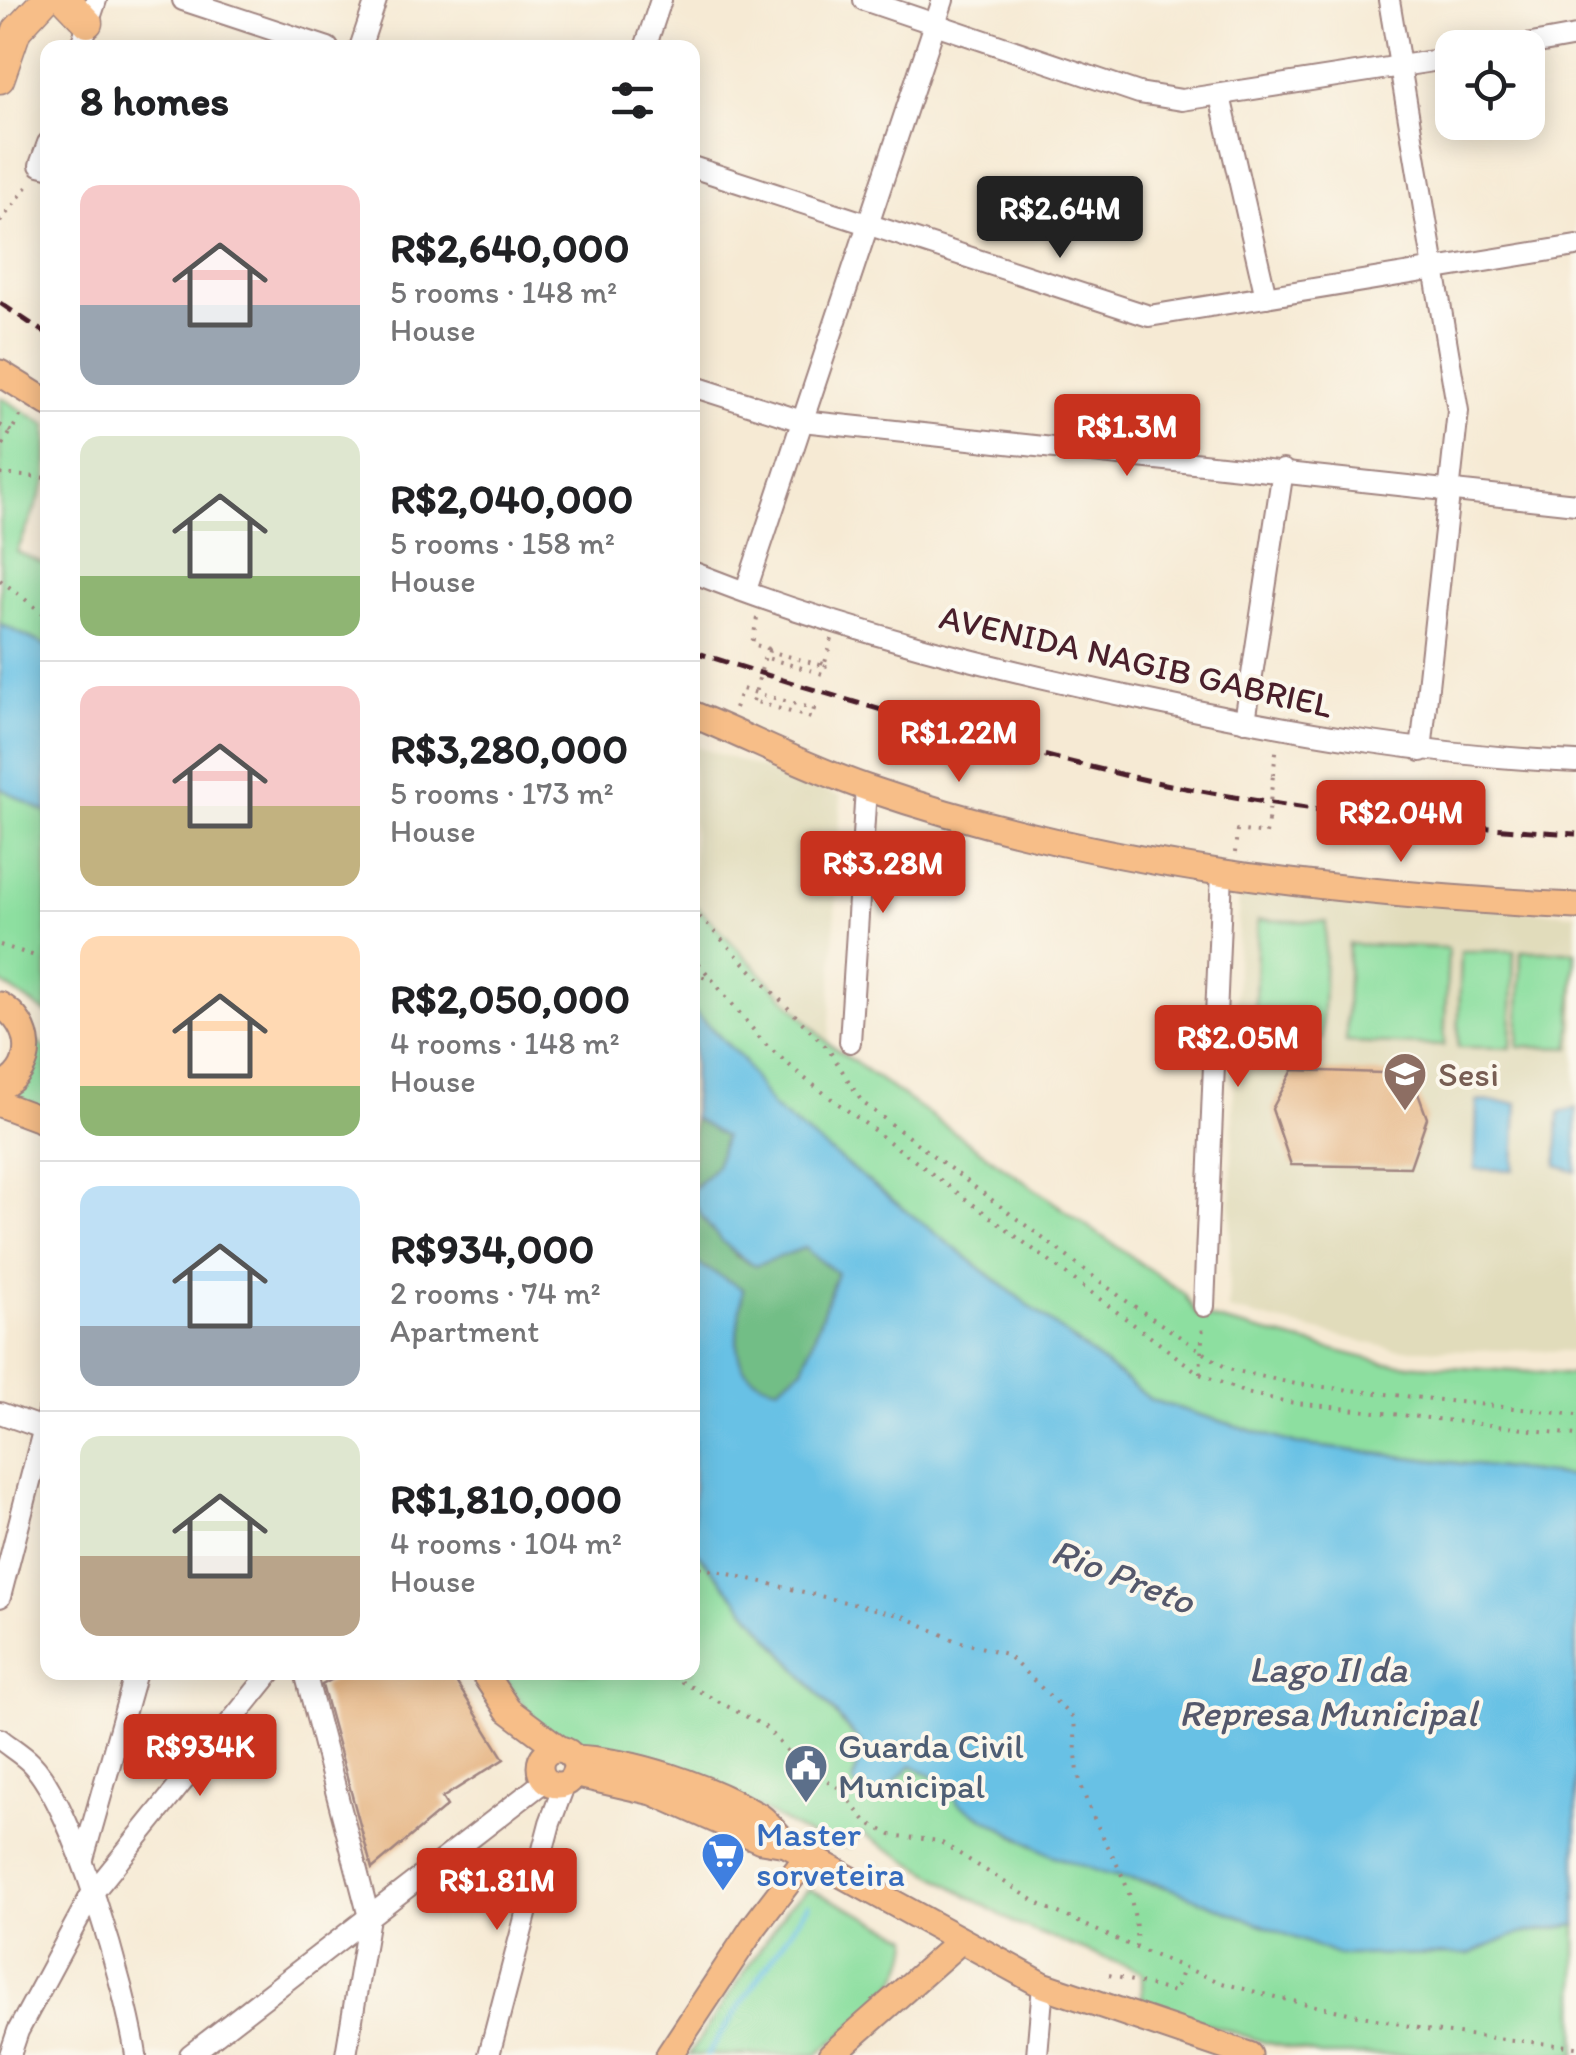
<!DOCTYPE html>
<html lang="en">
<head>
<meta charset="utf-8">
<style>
	:root { --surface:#fff; --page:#f6f6f6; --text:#202124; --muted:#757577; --line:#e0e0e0; --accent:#c8321e }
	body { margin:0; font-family:Itim,sans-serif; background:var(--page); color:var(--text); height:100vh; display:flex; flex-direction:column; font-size:38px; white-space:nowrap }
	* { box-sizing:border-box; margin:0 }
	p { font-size:32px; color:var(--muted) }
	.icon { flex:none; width:55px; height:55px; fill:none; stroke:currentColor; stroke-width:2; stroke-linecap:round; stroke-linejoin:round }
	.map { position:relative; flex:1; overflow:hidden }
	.drawer { position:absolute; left:40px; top:40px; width:660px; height:1640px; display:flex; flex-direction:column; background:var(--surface); border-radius:20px; box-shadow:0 5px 25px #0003 }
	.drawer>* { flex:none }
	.buttons { position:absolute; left:1435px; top:30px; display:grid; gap:20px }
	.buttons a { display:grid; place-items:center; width:110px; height:110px; border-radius:20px; background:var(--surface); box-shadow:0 5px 25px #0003; font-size:50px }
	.price { position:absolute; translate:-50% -85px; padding:0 22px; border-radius:10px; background:var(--accent); color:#fff; font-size:32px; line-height:65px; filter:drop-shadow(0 2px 5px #0008) }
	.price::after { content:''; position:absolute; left:50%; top:60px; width:30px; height:22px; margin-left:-15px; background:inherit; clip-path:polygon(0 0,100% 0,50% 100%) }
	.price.on { background:#222; color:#fff }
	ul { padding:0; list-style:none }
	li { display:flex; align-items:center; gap:30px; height:250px; padding:0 40px }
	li+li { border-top:2px solid var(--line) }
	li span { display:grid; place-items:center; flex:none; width:280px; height:200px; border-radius:20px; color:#555 }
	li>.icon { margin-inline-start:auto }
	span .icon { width:120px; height:120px; fill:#fffc; stroke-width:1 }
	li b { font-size:42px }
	h2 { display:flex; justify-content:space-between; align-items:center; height:120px; padding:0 40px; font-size:42px }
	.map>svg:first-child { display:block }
	.built { fill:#e1dcbb }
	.green { fill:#8ddfa0; stroke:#6c7f66; stroke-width:2.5 }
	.forest { fill:#72be86; stroke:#5e6e58; stroke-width:2.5 }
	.water { fill:#67c1e5; stroke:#587088; stroke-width:2.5 }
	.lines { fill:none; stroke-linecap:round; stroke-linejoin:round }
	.stream { stroke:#67c1e5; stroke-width:5 }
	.building { fill:#e5b482 }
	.minor-casing { stroke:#a08480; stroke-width:24 }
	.major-casing { stroke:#a08480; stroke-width:29 }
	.highway-casing { stroke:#a08480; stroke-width:31 }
	.path { stroke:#a08480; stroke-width:4; stroke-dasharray:2.5 8; stroke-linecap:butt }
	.minor { stroke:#fff; stroke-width:20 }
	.major { stroke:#f7be88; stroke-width:25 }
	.highway { stroke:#f7be88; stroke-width:28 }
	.rail { stroke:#4a1f2b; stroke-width:5; stroke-dasharray:15 8; stroke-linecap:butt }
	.path-bridge { stroke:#a08480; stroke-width:4; stroke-dasharray:2.5 8; stroke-linecap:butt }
	.labels { text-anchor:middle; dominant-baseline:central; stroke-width:8; stroke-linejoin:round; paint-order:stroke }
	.street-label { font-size:35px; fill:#4a1f2b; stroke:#fbf7ec }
	.education-label { font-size:35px; fill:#785e54; stroke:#fbf7ec; text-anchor:start }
	.service-label { font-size:35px; fill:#4e5e75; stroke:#fbf7ec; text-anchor:start }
	.shop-label { font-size:35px; fill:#366cbe; stroke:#fbf7ec; text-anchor:start }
	.water-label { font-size:38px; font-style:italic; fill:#54586c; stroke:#fbf7ec }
</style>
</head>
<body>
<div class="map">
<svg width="1576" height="2055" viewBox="0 0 1576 2055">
	<rect width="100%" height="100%" fill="#fbf7ec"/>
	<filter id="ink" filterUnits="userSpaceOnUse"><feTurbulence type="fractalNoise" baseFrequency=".01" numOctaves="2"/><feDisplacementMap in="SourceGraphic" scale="20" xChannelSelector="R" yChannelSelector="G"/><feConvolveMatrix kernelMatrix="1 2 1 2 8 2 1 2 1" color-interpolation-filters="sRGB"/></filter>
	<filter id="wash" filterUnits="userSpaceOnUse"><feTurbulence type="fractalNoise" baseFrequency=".0048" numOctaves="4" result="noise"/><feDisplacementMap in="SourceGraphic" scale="40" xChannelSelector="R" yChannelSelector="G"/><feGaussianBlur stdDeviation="2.25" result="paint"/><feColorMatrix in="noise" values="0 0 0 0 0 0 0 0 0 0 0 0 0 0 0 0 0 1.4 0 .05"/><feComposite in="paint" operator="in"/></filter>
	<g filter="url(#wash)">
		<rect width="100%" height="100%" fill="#f6ead4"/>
		<g class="built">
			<polygon points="693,745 841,796 829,1044 693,900"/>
			<polygon points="1239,887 1576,914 1576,1351 1394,1349 1228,1310"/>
		</g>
		<g class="green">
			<polygon points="0,397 47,425 47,480 17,552 47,565 47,646 0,624"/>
			<polygon points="0,788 47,813 47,1014 0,982"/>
			<polygon points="692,901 829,1044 1184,1294 1197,1315 1385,1363 1576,1375 1576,1477 1296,1444 1151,1400 772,1107 742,1059 693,1010"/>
			<polygon points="1258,920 1326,922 1322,1039 1254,1036"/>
			<polygon points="1349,944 1448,948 1444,1046 1346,1042"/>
			<polygon points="1461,951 1514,951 1511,1048 1458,1047"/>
			<polygon points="1521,951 1575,951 1570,1048 1518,1047"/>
			<polygon points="37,1041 47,1051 47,1111 14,1097 32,1074"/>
			<polygon points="693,1547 862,1746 854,1784 878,1799 911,1765 950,1786 958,1803 1033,1846 1106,1874 1469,1954 1520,1933 1576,1925 1576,2055 1321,2055 1264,2042 1142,2003 1142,1972 1018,1925 861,1833 849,1847 817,1839 758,1808 576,1747 540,1729 501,1673 692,1672"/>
			<path d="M809 1889 910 1937C909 1991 855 2022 817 2055H689L788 1907Z"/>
		</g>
		<g class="forest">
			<polygon points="693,1118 725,1136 716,1166 693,1189"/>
			<path d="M692 1202 736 1256 755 1266 804 1248 837 1273 803 1368 778 1387C722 1377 738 1332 743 1289L693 1261Z"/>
		</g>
		<g class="water">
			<polygon points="0,624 47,646 47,813 0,788"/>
			<path d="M693 1010 742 1059 772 1107 1151 1400 1296 1444 1576 1477V1925L1521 1933 1469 1954 1338 1955 1159 1884 1106 1874 1051 1855 958 1803 950 1786 912 1765 878 1799 853 1784 862 1745 693 1547V1261L743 1289C738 1332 722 1377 778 1387L803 1368 837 1273 804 1248 755 1266C731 1253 692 1217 693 1189L716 1166 724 1137 693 1118Z"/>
			<polygon points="1477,1101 1517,1103 1514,1170 1475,1169"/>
			<polygon points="1576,1108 1576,1172 1557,1166 1559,1113"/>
		</g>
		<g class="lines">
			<polyline class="stream" points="707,2055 808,1905"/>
		</g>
		<g id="blocks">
			<g class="building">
				<polygon points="1293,1070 1411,1074 1427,1118 1410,1167 1291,1165 1272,1109"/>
				<polygon points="346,1672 450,1672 504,1759 442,1798 447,1806 372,1869 322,1685"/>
			</g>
		</g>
	</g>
	<g filter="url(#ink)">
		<use href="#blocks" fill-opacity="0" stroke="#a08480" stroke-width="2.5"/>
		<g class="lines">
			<defs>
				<g id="minor">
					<polyline points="183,0 328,48"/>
					<polyline points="864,0 1139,93 1182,100 1452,58"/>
					<polyline points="1389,0 1458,411 1421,751"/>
					<polyline points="80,48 96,0"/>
					<polyline points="360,48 376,0"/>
					<polyline points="645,48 661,0"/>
					<polyline points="1510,48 1576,36"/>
					<polyline points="1220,96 1266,297"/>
					<polyline points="48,143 40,165 48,167"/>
					<polyline points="692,167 1149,316 1576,246"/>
					<polyline points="692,386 802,421 1576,504"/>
					<path d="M692 572C841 631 999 670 1154 702 1295 732 1432 756 1576 762"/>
					<polyline points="746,590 943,0"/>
					<polyline points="1245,721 1283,470"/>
					<polyline points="850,1042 866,788"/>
					<polyline points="1204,1306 1222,872"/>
					<polyline points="0,1413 48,1430"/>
					<polyline points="0,1597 48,1412"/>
					<polyline points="305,1672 369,1917 346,2055"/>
					<path d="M0 1739C10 1747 22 1754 31 1763 75 1808 126 1990 136 2055"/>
					<polyline points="83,1859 136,1672"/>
					<polyline points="10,2055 18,2031 91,1895 271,1672"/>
					<polyline points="190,2055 546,1780"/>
					<polyline points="489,2055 550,1823 565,1783"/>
					<polyline points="1037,2055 1043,1985"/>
				</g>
				<g id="major">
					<polyline points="0,373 48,403"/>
					<path d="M692 714C750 738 808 768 867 788 1093 866 1338 894 1576 906"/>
					<path d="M0 1005C33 1024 38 1069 0 1087"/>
					<polyline points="0,1104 48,1122"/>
					<polyline points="483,1672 508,1710 560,1749"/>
					<circle cx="558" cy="1767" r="18"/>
					<path d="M573 1758C634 1760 707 1786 759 1816 769 1823 778 1835 786 1844"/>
					<polyline points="574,1774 653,1792 761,1840 786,1844 1043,1985 1249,2055"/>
					<polyline points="669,2055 753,1928 808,1856"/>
					<polyline points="831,2055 959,1942"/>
				</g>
				<g id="highway">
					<polyline points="66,0 88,23"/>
					<polyline points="0,79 17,30 45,0"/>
				</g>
			</defs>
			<use href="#minor" class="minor-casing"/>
			<use href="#major" class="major-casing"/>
			<use href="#highway" class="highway-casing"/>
			<g class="path">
				<polyline points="0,222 30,183"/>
				<polyline points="0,425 12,432"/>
				<polyline points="3,445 23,411"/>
				<polyline points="0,474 48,478"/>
				<polyline points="0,580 48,617"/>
				<polyline points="757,618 752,644 770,649"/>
				<polyline points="826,665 823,674 767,658 769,651 824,666 832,639"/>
				<polyline points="692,669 699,671 697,677 692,676"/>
				<polyline points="692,682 692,689"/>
				<polyline points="735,708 742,689 814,709 811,718 753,701"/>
				<polyline points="1273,775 1277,745"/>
				<polyline points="1235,853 1237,830 1266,834 1268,821"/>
				<polyline points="692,909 829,1050 862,1102 1122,1298 1228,1369 1296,1384 1576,1415"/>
				<polyline points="0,945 48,960"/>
				<polyline points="692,955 764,1043 804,1078 1200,1374 1246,1393 1288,1402 1576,1435"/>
				<polyline points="692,974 707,978"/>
				<polyline points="1200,1374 1203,1323"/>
				<path d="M692 1575 700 1567 903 1616 954 1640 1006 1654 1074 1719C1076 1741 1075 1767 1082 1788 1101 1847 1140 1883 1136 1948"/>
				<polyline points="676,1672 682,1682 764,1726 797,1761 839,1788 867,1822 891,1835 939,1841 1041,1905 1136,1948 1222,1983 1279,1998 1432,2031 1576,2047"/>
				<polyline points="1109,1975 1175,1992 1183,1968"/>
			</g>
			<use href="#minor" class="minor"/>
			<use href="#major" class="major"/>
			<use href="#highway" class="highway"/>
			<g class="rail">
				<polyline points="0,303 48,335"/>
				<path d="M692 651C834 697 979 741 1124 775 1266 808 1430 825 1576 834"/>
			</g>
			<g class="path-bridge">
				<polyline points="821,663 826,665"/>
				<polyline points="753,701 767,648"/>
				<polyline points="1268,821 1273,775"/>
			</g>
		</g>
	</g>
	<defs>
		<symbol id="school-pin" viewBox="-11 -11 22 30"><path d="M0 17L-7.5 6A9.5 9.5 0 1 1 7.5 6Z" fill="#8d6e63" stroke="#fbf7ec"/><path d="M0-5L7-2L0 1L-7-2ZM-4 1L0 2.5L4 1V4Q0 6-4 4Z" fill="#fff"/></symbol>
		<symbol id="civic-pin" viewBox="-11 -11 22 30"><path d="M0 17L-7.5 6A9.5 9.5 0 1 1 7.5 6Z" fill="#5c6f8a" stroke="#fbf7ec"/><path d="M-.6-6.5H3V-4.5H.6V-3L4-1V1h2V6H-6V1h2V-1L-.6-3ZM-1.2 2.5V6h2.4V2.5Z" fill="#fff"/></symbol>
		<symbol id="supermarket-pin" viewBox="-11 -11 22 30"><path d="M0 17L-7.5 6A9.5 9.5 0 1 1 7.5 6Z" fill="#3f7fe0" stroke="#fbf7ec"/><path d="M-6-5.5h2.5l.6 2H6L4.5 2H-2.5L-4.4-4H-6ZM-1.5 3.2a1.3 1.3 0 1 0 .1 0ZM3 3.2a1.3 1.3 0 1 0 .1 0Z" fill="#fff"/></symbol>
	</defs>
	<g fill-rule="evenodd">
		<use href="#school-pin" x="1380" y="1049" width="50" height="68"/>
		<use href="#civic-pin" x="781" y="1741" width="50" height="68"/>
		<use href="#supermarket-pin" x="698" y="1829" width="50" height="68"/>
	</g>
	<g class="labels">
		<g class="street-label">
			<text transform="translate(1136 661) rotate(13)">AVENIDA NAGIB GABRIEL</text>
		</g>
		<g class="education-label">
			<text x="1438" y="1074">Sesi</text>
		</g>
		<g class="service-label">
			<text x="838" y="1746">Guarda Civil<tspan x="838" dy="40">Municipal</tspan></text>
		</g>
		<g class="shop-label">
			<text x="756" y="1834">Master<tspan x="756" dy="40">sorveteira</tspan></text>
		</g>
		<g class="water-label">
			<text transform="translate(1123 1576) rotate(21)">Rio Preto</text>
			<text x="1328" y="1669">Lago II da<tspan x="1328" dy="44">Represa Municipal</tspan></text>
		</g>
	</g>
</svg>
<div class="buttons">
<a><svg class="icon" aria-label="locate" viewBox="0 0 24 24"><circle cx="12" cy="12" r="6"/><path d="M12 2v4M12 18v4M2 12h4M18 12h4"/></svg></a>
</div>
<b class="price on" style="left:1060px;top:261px">R$2.64M</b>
<b class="price" style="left:1127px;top:479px">R$1.3M</b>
<b class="price" style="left:959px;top:785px">R$1.22M</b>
<b class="price" style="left:1401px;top:865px">R$2.04M</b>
<b class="price" style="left:883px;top:916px">R$3.28M</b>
<b class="price" style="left:1238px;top:1090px">R$2.05M</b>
<b class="price" style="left:200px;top:1799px">R$934K</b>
<b class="price" style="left:497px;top:1933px">R$1.81M</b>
<section class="drawer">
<h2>8 homes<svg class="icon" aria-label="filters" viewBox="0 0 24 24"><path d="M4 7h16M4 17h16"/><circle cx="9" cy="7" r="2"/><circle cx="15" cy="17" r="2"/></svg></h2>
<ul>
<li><span style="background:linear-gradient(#f6c9c9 60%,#9aa5b1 0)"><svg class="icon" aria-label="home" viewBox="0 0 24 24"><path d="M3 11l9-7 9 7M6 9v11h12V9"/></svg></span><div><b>R$2,640,000</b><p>5 rooms · 148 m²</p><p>House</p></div></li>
<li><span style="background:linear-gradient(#dfe7d0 70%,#8fb573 0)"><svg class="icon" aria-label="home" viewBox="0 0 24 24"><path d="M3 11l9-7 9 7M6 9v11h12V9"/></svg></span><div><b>R$2,040,000</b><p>5 rooms · 158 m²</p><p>House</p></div></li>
<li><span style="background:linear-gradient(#f6c9c9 60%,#c2b280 0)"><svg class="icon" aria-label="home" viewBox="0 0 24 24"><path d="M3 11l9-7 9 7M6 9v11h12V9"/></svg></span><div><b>R$3,280,000</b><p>5 rooms · 173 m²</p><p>House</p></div></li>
<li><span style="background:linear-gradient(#ffd9b3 75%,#8fb573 0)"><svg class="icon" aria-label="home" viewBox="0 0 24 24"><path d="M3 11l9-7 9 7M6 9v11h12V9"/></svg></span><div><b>R$2,050,000</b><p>4 rooms · 148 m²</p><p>House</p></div></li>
<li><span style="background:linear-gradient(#bfe0f5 70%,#9aa5b1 0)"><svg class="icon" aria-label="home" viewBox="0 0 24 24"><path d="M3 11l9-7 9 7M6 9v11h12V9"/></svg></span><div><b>R$934,000</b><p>2 rooms · 74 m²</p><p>Apartment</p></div></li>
<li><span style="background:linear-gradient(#dfe7d0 60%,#b9a48a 0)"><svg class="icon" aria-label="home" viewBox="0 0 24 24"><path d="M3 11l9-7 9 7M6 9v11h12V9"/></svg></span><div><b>R$1,810,000</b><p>4 rooms · 104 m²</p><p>House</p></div></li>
</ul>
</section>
</div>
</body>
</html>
